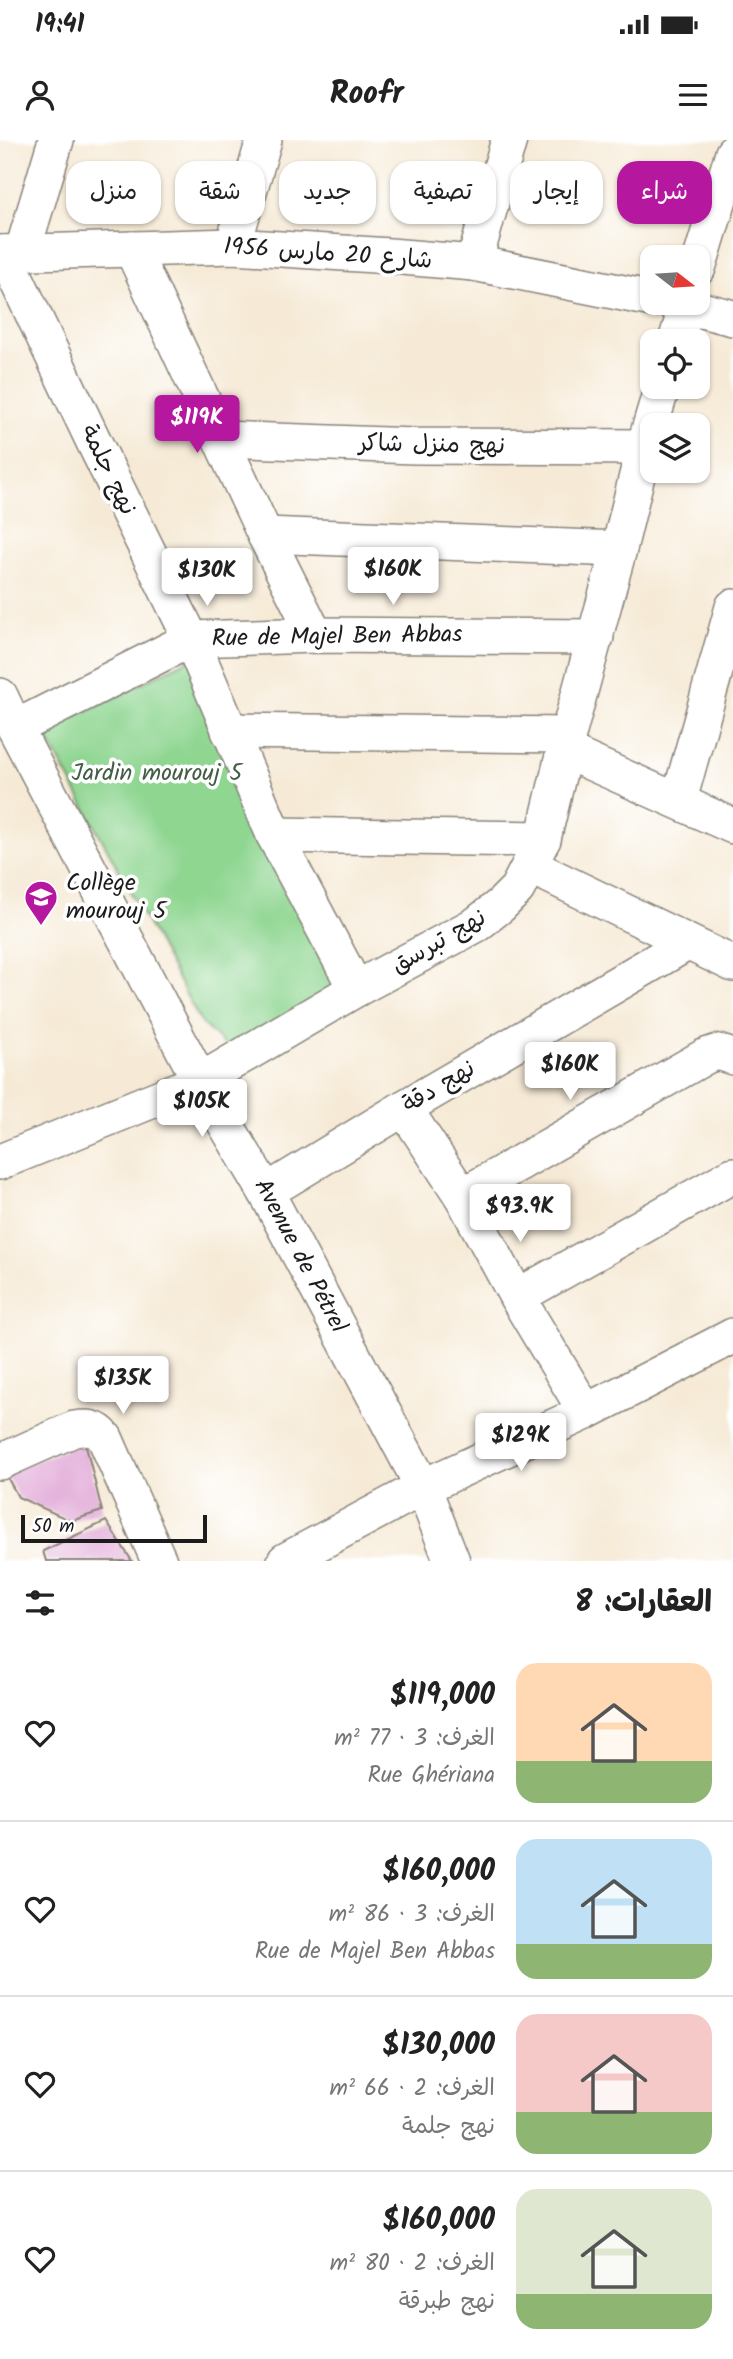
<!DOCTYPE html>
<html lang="ar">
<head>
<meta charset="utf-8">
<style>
	:root { --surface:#fff; --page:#f2f2f2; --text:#222; --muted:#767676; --line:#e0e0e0; --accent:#b5179e }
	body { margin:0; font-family:Kalam,"Playpen Sans Arabic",sans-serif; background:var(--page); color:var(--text); direction:rtl; height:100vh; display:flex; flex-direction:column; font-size:26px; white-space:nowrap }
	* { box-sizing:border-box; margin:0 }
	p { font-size:23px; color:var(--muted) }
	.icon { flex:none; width:38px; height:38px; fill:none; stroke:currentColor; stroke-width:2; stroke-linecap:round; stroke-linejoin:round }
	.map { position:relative; height:1421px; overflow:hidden; direction:ltr }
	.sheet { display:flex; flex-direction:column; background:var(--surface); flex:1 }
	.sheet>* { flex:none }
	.guide { position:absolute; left:21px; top:21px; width:691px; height:63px; direction:rtl; display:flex; gap:14px }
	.needle { width:46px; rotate:107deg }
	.buttons { position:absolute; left:640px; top:105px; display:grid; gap:14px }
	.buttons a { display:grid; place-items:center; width:70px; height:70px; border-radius:14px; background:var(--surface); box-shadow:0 2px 5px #0004; font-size:35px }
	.scale { position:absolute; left:21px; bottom:18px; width:186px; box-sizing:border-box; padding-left:7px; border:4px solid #1c1c1c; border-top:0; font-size:19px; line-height:24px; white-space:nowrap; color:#1c1c1c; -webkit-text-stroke:5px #fff; paint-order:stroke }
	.price { position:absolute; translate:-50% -60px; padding:0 16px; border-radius:7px; background:#fff; color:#222; font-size:23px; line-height:46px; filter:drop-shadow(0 2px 4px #0008) }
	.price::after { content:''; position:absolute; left:50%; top:42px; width:21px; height:16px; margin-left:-10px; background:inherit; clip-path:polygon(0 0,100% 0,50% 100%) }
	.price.current { background:var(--accent); color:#fff }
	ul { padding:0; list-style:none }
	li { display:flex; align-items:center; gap:21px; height:175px; padding:0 21px }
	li+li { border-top:2px solid var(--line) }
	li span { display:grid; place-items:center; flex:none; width:196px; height:140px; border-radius:21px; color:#555 }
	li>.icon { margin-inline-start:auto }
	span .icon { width:84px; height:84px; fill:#fffc; stroke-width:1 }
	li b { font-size:30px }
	h2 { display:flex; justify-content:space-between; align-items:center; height:84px; padding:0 21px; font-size:30px }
	.tag { padding:0 24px; border-radius:21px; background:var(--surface); box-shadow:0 2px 5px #0004; font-size:24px; line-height:63px }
	.tag.current { background:var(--accent); color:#fff }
	.status { display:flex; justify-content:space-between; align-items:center; height:49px; padding:0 35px; background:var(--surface); direction:ltr }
	.status svg { height:19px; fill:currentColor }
	header { display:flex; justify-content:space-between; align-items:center; height:91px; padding:0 21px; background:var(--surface); font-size:32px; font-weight:700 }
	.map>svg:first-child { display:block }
	.green { fill:#8fd691; stroke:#567956; stroke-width:2 }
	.building { fill:#e1a8d7 }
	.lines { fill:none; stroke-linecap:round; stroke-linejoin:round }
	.minor-casing { stroke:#898379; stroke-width:38 }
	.minor { stroke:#fff; stroke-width:35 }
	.labels { text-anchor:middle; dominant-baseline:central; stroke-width:7; stroke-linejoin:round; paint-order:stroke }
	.street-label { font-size:24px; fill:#1c1c1c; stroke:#fff }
	.park-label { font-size:24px; fill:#445d45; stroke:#fff }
	.poi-label { font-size:24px; fill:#1c1c1c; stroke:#fff; text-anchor:start }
</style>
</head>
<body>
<div class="status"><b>19:41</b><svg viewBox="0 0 49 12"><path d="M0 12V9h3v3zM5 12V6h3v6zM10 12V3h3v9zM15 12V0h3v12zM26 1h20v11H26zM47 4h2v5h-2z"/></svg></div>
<header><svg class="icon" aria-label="menu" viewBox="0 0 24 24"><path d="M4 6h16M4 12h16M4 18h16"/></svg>Roofr<svg class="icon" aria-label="person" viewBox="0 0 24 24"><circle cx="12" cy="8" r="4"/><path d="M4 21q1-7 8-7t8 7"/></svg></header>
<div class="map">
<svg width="733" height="1421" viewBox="0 0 733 1421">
	<rect width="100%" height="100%" fill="#fff"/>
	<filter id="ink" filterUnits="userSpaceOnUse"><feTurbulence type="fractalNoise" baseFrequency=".0143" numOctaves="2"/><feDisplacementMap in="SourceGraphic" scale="14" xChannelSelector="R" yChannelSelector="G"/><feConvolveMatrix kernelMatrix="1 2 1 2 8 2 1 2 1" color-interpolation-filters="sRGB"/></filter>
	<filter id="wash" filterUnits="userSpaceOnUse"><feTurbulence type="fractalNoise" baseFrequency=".00686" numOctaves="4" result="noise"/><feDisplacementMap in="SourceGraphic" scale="28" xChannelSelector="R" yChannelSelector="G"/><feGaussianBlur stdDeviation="1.57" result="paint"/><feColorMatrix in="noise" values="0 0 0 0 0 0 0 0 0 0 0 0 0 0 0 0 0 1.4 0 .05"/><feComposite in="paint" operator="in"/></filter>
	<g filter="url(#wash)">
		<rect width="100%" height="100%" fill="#f6ead6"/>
		<polygon class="green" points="192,518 346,853 238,917 202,884 44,592"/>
		<g id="blocks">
			<g class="building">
				<polygon points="85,1302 102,1371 71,1381 18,1357 5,1333"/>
				<polygon points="106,1381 132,1421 46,1421 43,1411"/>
			</g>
		</g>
	</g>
	<g filter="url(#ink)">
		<use href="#blocks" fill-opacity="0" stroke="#898379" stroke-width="2"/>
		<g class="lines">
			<defs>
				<g id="minor">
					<polyline points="233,106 264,0"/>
					<polyline points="132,109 265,395 315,495"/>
					<polyline points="0,113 233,106 390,116 474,123 653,159"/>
					<polyline points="4,113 93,300 191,499 274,695 356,849"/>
					<polyline points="22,113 56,0"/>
					<polyline points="474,123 509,0"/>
					<polyline points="698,128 733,13"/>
					<polyline points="674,163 733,178"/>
					<polyline points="676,201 688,163"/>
					<polyline points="221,299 415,306 644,307"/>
					<polyline points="265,395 619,409"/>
					<polyline points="0,556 15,588 200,941 266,1052 423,1347 452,1421"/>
					<polyline points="15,588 191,499 315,495 596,497"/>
					<polyline points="229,591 568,595"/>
					<polyline points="565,611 733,686"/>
					<polyline points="679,660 733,467"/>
					<polyline points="274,695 543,699"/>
					<polyline points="530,726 733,824"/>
					<polyline points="404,968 462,1056 517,1157 586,1272"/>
					<polyline points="0,1022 200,941 356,849 477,784 501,765 517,749 543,699 568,595 619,409 644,307 662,247"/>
					<polyline points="266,1052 404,968 687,803"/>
					<polyline points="462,1056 706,916 718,912 733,917"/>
					<polyline points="517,1157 733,1035"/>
					<path d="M0 1322 74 1289C88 1287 96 1287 105 1298L159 1421"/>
					<polyline points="285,1421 423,1347 586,1272 733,1196"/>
				</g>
			</defs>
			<use href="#minor" class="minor-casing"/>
			<use href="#minor" class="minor"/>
		</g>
	</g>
	<defs>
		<symbol id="school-pin" viewBox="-11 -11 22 30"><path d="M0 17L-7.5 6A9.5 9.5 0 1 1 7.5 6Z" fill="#b5179e" stroke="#fff"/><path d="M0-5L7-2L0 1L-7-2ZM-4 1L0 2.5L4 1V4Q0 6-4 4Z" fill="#fff"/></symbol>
	</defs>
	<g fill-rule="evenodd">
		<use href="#school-pin" x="22" y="738" width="38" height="52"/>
	</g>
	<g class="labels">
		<g class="street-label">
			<text transform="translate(328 114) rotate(4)">شارع 20 مارس 1956</text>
			<text transform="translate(432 305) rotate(1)">نهج منزل شاكر</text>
			<text transform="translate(108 330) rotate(64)">نهج جلمة</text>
			<text transform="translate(337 497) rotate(-1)">Rue de Majel Ben Abbas</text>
			<text transform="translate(439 802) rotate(-30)">نهج تبرسق</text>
			<text transform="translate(439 947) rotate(-31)">نهج دقة</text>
			<text transform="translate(300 1116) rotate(62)">Avenue de Pétrel</text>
		</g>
		<g class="park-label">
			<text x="157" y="633">Jardin mourouj 5</text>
		</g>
		<g class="poi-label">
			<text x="66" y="743">Collège<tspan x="66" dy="28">mourouj 5</tspan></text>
		</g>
	</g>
</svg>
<div class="buttons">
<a><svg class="needle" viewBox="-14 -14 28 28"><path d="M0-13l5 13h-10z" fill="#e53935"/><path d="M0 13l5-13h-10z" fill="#767676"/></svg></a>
<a><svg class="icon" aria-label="locate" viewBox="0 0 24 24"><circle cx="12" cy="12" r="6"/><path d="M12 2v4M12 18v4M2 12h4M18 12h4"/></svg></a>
<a><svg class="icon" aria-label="layers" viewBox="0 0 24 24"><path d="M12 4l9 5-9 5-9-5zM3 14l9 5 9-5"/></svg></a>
</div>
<div class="scale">50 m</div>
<b class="price current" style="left:197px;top:315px">$119K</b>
<b class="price" style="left:393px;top:467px">$160K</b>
<b class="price" style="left:207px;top:468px">$130K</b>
<b class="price" style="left:570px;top:962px">$160K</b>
<b class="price" style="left:202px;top:999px">$105K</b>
<b class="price" style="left:520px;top:1104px">$93.9K</b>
<b class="price" style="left:123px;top:1276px">$135K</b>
<b class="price" style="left:521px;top:1333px">$129K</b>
<div class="guide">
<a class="tag current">شراء</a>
<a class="tag">إيجار</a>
<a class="tag">تصفية</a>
<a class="tag">جديد</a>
<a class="tag">شقة</a>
<a class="tag">منزل</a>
</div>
</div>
<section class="sheet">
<h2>العقارات: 8<svg class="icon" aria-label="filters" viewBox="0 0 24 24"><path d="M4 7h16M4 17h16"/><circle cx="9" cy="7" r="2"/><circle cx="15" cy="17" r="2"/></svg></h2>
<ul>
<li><span style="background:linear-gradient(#ffd9b3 70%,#8fb573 0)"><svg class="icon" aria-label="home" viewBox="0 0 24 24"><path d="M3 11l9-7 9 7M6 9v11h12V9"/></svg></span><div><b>$119,000</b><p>الغرف: 3 · 77 m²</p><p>Rue Ghériana</p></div><svg class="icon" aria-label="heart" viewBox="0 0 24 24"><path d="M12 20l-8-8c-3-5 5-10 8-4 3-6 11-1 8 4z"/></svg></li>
<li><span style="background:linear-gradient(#bfe0f5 75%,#8fb573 0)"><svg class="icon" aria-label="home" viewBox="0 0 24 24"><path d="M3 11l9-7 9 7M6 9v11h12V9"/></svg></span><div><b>$160,000</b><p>الغرف: 3 · 86 m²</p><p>Rue de Majel Ben Abbas</p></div><svg class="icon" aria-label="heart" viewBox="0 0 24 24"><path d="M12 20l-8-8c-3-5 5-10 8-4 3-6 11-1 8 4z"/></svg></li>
<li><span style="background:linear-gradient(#f6c9c9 70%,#8fb573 0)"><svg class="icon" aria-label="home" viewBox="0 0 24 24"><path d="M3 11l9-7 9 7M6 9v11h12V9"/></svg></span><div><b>$130,000</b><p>الغرف: 2 · 66 m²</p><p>نهج جلمة</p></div><svg class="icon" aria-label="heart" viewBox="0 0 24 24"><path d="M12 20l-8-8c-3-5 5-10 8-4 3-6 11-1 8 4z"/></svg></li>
<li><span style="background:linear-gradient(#dfe7d0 75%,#8fb573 0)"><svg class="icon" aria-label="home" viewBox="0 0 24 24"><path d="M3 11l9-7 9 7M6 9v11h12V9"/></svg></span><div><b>$160,000</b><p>الغرف: 2 · 80 m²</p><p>نهج طبرقة</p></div><svg class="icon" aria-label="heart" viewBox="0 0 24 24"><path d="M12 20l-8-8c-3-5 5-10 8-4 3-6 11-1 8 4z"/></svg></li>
</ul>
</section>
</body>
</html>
